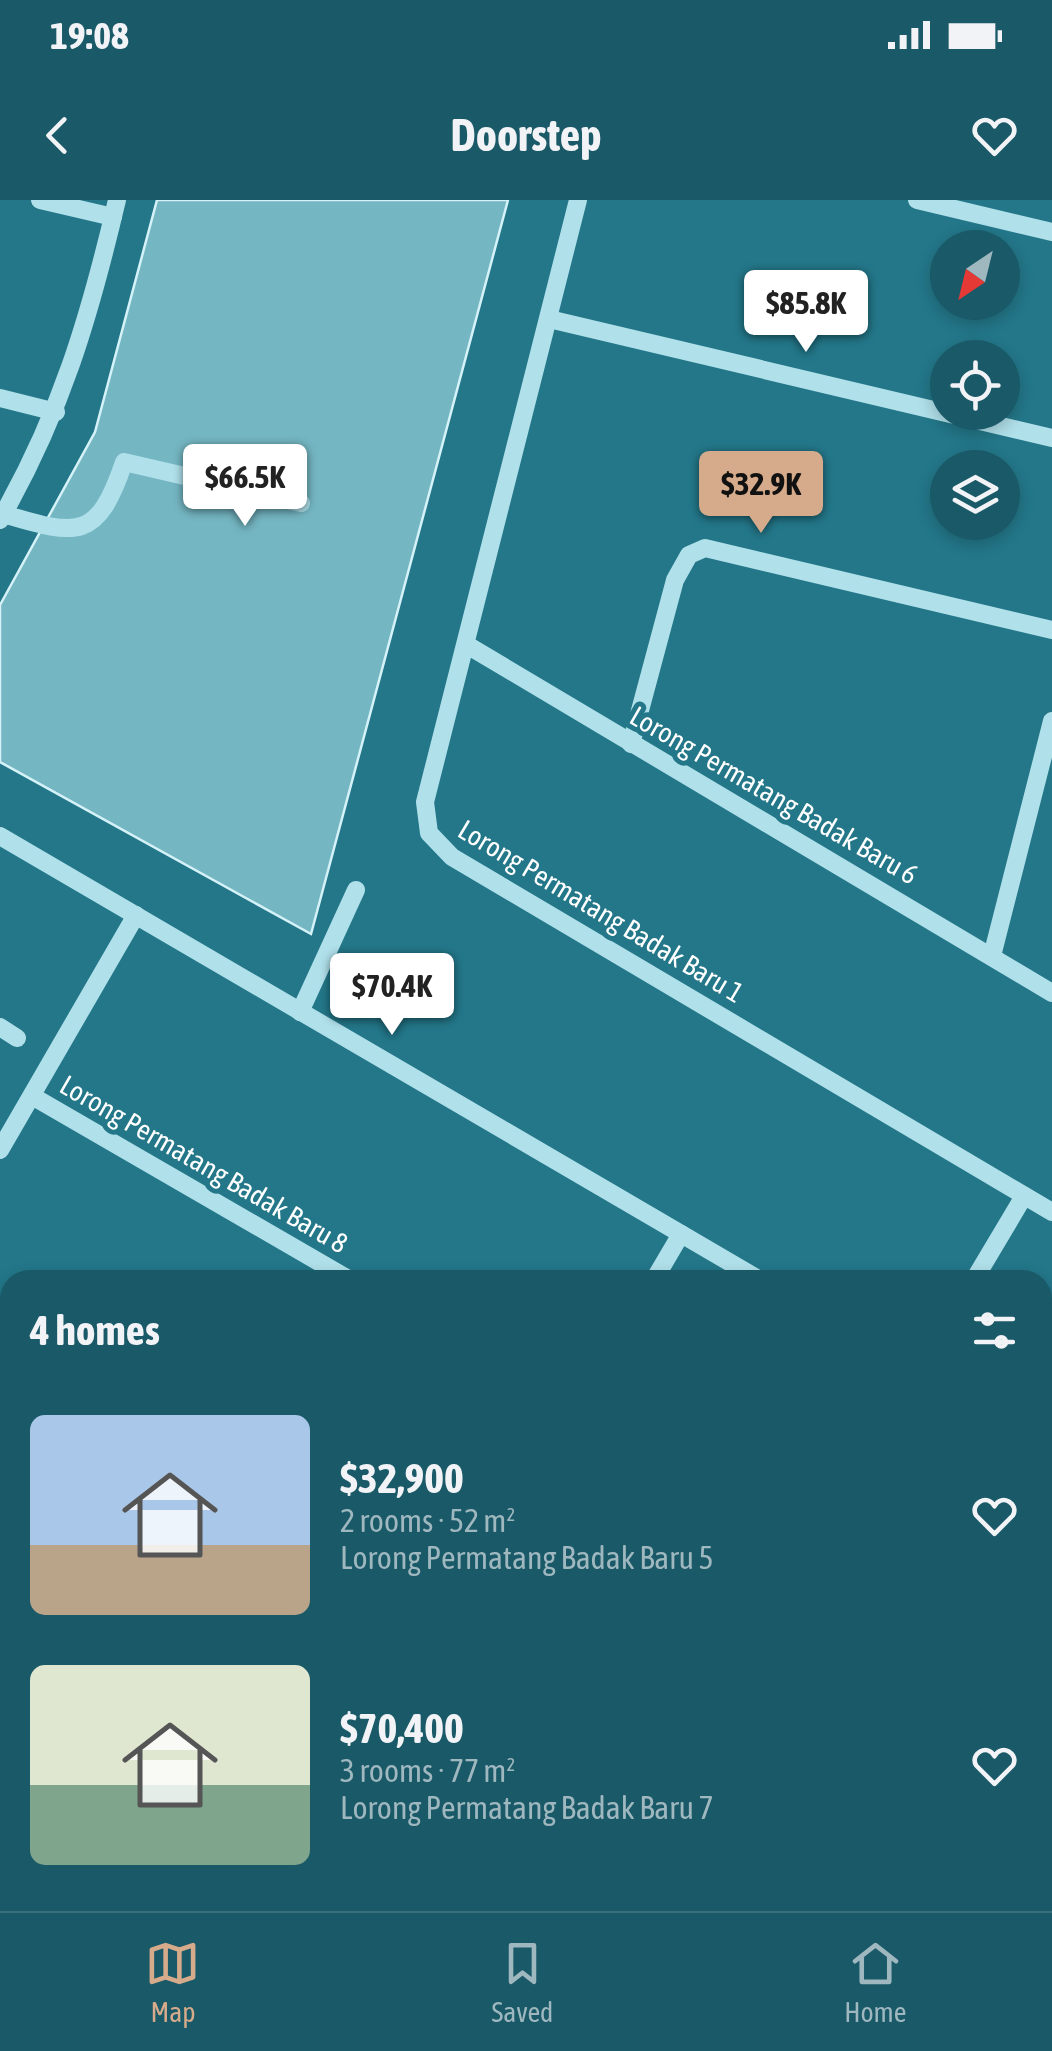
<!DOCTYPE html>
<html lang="en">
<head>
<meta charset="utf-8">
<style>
	:root { --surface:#1a5967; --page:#235f6d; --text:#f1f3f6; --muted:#9fb8c0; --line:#386f7b; --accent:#d6ab8b }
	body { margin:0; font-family:"Asap Condensed",sans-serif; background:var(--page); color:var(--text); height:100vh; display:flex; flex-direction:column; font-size:38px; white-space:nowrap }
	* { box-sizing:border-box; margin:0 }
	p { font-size:32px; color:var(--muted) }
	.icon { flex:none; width:55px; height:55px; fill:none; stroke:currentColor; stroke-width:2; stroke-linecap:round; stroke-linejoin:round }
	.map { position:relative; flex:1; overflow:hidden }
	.details { position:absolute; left:0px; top:1070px; width:1052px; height:642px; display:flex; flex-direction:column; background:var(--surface); border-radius:30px 30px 0 0; box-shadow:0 5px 15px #0003 }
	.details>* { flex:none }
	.needle { width:65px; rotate:215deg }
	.fabs { position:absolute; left:930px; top:30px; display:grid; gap:20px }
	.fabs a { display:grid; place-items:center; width:90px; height:90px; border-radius:50%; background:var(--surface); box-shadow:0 5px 15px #0003; font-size:50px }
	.price { position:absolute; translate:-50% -85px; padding:0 22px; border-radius:10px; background:#fff; color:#222; font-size:32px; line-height:65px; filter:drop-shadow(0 2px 5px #0008) }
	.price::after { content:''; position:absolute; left:50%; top:60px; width:30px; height:22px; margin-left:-15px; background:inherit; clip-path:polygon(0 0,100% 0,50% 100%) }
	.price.active { background:var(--accent); color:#111 }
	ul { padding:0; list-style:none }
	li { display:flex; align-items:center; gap:30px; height:250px; padding:0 30px }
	li span { display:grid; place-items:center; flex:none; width:280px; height:200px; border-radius:15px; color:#555 }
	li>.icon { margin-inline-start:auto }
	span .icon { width:120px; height:120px; fill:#fffc; stroke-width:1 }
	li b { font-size:42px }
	h2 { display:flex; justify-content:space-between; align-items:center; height:120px; padding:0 30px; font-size:42px }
	.status { display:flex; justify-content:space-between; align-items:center; height:70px; padding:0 50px; background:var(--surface); direction:ltr }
	.status svg { height:28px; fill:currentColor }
	header { display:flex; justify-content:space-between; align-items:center; height:130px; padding:0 30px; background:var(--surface); font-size:45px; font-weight:700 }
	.menu { display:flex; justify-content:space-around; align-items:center; height:140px; border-top:2px solid var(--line); background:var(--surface); font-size:28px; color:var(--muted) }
	.menu a { display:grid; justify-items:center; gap:5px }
	.menu .active { color:var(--accent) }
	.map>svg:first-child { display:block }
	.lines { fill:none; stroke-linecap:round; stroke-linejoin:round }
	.stream { stroke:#a4e0eb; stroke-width:9 }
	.building { fill:#74b6c2; stroke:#d4f2f8; stroke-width:2.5 }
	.minor { stroke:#b0e0ea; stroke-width:18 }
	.labels { text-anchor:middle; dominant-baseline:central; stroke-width:10; stroke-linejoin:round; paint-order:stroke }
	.street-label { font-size:28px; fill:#fff; stroke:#237789 }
</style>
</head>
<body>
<div class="status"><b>19:08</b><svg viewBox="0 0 49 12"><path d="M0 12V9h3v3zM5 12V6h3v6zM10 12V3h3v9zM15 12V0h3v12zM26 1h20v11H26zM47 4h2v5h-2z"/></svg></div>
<header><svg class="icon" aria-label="back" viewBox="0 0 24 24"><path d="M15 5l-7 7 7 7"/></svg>Doorstep<svg class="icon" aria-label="heart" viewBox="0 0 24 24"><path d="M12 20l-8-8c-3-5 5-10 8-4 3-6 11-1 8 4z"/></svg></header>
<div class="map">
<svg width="1052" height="1711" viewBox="0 0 1052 1711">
	<rect width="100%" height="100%" fill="#237789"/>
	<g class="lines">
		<g class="stream">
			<polyline points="0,1354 10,1359"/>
			<polyline points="650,1702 666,1711"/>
		</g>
	</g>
	<polygon class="building" points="157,0 508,0 311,734 0,562 0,405 95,232"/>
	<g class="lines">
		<g class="minor">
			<polyline points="40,0 113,17"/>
			<polyline points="578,0 425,602 429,633 452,657 1052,1012"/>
			<polyline points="917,0 1052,32"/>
			<polyline points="549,119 1052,238"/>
			<polyline points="0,198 56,212"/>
			<path d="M3 314C76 335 97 343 124 262L301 303"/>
			<path d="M0 320C61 213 89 119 117 0"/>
			<polyline points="467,445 1052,793"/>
			<polyline points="631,544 675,380 689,355 705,348 1052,430"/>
			<polyline points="0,636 760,1080"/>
			<polyline points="992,756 1052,521"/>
			<polyline points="300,812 356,690"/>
			<polyline points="0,827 17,838"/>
			<polyline points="32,896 350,1080"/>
			<polyline points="0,950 136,715"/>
			<polyline points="654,1080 681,1034"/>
			<polyline points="974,1080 1024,996"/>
			<polyline points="0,1113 10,1118"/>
			<polyline points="1042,1244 1052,1250"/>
			<polyline points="0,1562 10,1560"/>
			<polyline points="0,1649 10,1711"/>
			<polyline points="250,1702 251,1711"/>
			<polyline points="490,1702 505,1711"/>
			<polyline points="1023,1702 1038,1711"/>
		</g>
	</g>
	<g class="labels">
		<g class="street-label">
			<text transform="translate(774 595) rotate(30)">Lorong Permatang Badak Baru 6</text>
			<text transform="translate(601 711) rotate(31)">Lorong Permatang Badak Baru 1</text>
			<text transform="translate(204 964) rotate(30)">Lorong Permatang Badak Baru 8</text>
		</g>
	</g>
</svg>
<div class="fabs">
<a><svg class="needle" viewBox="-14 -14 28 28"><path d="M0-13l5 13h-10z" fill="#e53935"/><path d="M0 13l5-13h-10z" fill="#9fb8c0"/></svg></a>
<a><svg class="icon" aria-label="locate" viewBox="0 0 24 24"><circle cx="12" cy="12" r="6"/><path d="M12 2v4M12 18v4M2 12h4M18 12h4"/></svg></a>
<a><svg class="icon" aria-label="layers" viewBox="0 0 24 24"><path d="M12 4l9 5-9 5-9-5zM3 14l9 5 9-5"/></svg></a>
</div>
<b class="price" style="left:806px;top:155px">$85.8K</b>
<b class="price" style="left:245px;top:329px">$66.5K</b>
<b class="price active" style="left:761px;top:336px">$32.9K</b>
<b class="price" style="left:392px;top:838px">$70.4K</b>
<section class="details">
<h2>4 homes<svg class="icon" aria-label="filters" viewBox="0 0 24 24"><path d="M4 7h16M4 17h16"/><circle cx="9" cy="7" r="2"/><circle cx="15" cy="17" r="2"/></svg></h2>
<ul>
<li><span style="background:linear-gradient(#a9c7e8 65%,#b9a48a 0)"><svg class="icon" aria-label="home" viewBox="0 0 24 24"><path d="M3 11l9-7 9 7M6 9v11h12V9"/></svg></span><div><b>$32,900</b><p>2 rooms · 52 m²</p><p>Lorong Permatang Badak Baru 5</p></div><svg class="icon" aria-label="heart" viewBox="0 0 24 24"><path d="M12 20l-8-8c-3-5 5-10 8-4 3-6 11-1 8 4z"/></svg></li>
<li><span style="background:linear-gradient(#dfe7d0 60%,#7fa58c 0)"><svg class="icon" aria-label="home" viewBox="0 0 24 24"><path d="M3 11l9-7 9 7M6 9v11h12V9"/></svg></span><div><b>$70,400</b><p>3 rooms · 77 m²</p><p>Lorong Permatang Badak Baru 7</p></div><svg class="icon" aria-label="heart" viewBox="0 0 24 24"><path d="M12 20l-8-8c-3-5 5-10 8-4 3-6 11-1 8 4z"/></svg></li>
</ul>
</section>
</div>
<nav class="menu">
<a class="active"><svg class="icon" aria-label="map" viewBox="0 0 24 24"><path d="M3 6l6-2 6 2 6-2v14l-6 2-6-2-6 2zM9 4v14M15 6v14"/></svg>Map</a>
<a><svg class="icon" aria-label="saved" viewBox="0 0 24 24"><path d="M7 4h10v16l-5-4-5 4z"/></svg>Saved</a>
<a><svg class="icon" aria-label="home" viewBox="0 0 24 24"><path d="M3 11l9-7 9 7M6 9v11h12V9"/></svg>Home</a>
</nav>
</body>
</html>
